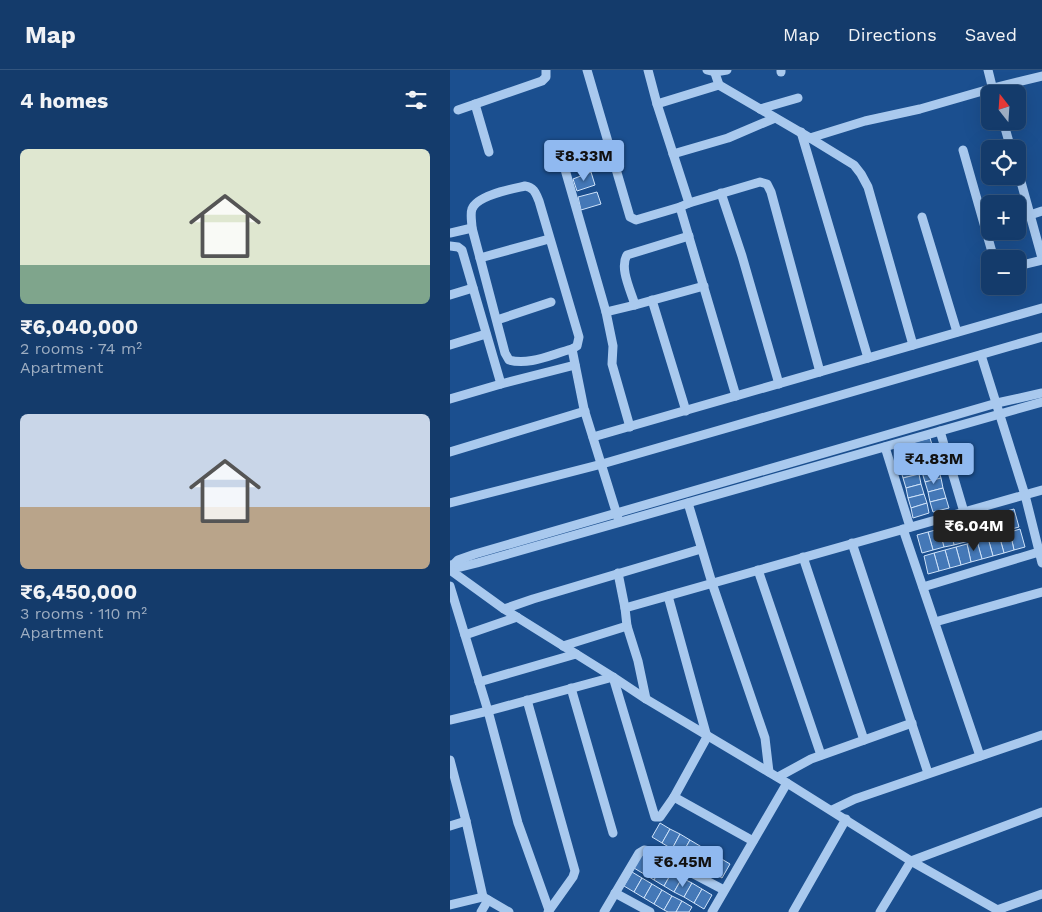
<!DOCTYPE html>
<html lang="en">
<head>
<meta charset="utf-8">
<style>
	:root { --surface:#143b6b; --page:#214673; --text:#f1f3f6; --muted:#9dadc1; --line:#33557e; --accent:#90b9f0 }
	body { margin:0; font-family:"Work Sans",sans-serif; background:var(--page); color:var(--text); height:100vh; display:flex; flex-direction:column; font-size:19px; white-space:nowrap }
	* { box-sizing:border-box; margin:0 }
	p { font-size:16px; color:var(--muted) }
	.icon { flex:none; width:28px; height:28px; fill:none; stroke:currentColor; stroke-width:2; stroke-linecap:round; stroke-linejoin:round }
	.map { position:relative; flex:1; overflow:hidden }
	.sheet { display:flex; flex-direction:column; background:var(--surface); width:450px }
	.sheet>* { flex:none }
	.needle { width:32px; rotate:343deg }
	.fabs { position:absolute; left:531px; top:15px; display:grid; gap:10px }
	.fabs a { display:grid; place-items:center; width:45px; height:45px; border-radius:8px; background:var(--surface); box-shadow:0 5px 20px #0002,0 0 0 1px var(--line); font-size:25px }
	.price { position:absolute; translate:-50% -42px; padding:0 11px; border-radius:5px; background:var(--accent); color:#111; font-size:16px; line-height:32px; filter:drop-shadow(0 1px 2px #0008) }
	.price::after { content:''; position:absolute; left:50%; top:30px; width:15px; height:11px; margin-left:-8px; background:inherit; clip-path:polygon(0 0,100% 0,50% 100%) }
	.price.on { background:#222; color:#fff }
	ul { padding:0; list-style:none }
	li { display:grid; align-content:center; gap:10px; height:265px; padding:0 20px }
	li span { display:grid; place-items:center; height:155px; border-radius:8px; color:#555 }
	li>.icon { margin-inline-start:auto }
	span .icon { width:90px; height:90px; fill:#fffc; stroke-width:1 }
	li b { font-size:21px }
	h2 { display:flex; justify-content:space-between; align-items:center; height:60px; padding:0 20px; font-size:21px }
	header { display:flex; align-items:center; gap:30px; box-sizing:border-box; height:70px; padding:0 25px; background:var(--surface); border-bottom:1px solid var(--line) }
	header strong { font-size:24px }
	nav { display:flex; gap:28px; margin-inline-start:auto; font-size:18px }
	main { display:flex; flex:1; min-height:0 }
	.map>svg:first-child { display:block }
	.building { fill:#4478b7; stroke:#cfe3fa }
	.lines { fill:none; stroke-linecap:round; stroke-linejoin:round }
	.minor { stroke:#a9c9ee; stroke-width:9 }
</style>
</head>
<body>
<header>
<strong>Map</strong>
<nav><a>Map</a><a>Directions</a><a>Saved</a></nav>
</header>
<main>
<section class="sheet">
<h2>4 homes<svg class="icon" aria-label="filters" viewBox="0 0 24 24"><path d="M4 7h16M4 17h16"/><circle cx="9" cy="7" r="2"/><circle cx="15" cy="17" r="2"/></svg></h2>
<ul>
<li><span style="background:linear-gradient(#dfe7d0 75%,#7fa58c 0)"><svg class="icon" aria-label="home" viewBox="0 0 24 24"><path d="M3 11l9-7 9 7M6 9v11h12V9"/></svg></span><div><b>₹6,040,000</b><p>2 rooms · 74 m²</p><p>Apartment</p></div></li>
<li><span style="background:linear-gradient(#c9d6e8 60%,#b9a48a 0)"><svg class="icon" aria-label="home" viewBox="0 0 24 24"><path d="M3 11l9-7 9 7M6 9v11h12V9"/></svg></span><div><b>₹6,450,000</b><p>3 rooms · 110 m²</p><p>Apartment</p></div></li>
</ul>
</section>
<div class="map">
<svg width="592" height="842" viewBox="0 0 592 842">
	<rect width="100%" height="100%" fill="#1b4f8f"/>
	<g class="building">
		<polygon points="136,85 139,95 122,100 119,89"/>
		<polygon points="141,102 145,115 127,121 123,109"/>
		<polygon points="147,122 151,134 131,140 128,127"/>
		<polygon points="480,368 483,378 467,382 464,372"/>
		<polygon points="461,374 464,384 448,388 445,378"/>
		<polygon points="483,378 486,388 470,392 467,382"/>
		<polygon points="464,384 466,394 450,398 448,388"/>
		<polygon points="486,388 488,398 472,402 470,392"/>
		<polygon points="466,394 469,404 453,408 450,398"/>
		<polygon points="488,398 491,408 475,412 472,402"/>
		<polygon points="469,404 471,414 456,418 453,408"/>
		<polygon points="491,408 493,418 478,422 475,412"/>
		<polygon points="471,414 474,424 458,428 456,418"/>
		<polygon points="493,418 496,428 480,432 478,422"/>
		<polygon points="474,424 477,433 461,438 458,428"/>
		<polygon points="496,428 499,438 483,442 480,432"/>
		<polygon points="477,433 479,443 463,448 461,438"/>
		<polygon points="564,439 569,457 558,460 553,442"/>
		<polygon points="553,442 558,460 547,463 543,445"/>
		<polygon points="543,445 547,463 537,466 532,448"/>
		<polygon points="532,448 537,466 526,469 521,451"/>
		<polygon points="521,451 526,469 515,472 510,454"/>
		<polygon points="510,454 515,472 504,475 500,457"/>
		<polygon points="500,457 504,475 494,477 489,459"/>
		<polygon points="489,459 494,477 483,480 478,462"/>
		<polygon points="570,459 575,477 564,480 560,462"/>
		<polygon points="478,462 483,480 472,483 467,465"/>
		<polygon points="560,462 564,480 554,483 549,465"/>
		<polygon points="549,465 554,483 543,486 538,468"/>
		<polygon points="538,468 543,486 532,489 527,471"/>
		<polygon points="527,471 532,489 521,492 517,474"/>
		<polygon points="517,474 521,492 511,495 506,477"/>
		<polygon points="506,477 511,495 500,498 495,480"/>
		<polygon points="495,480 500,498 489,501 484,483"/>
		<polygon points="484,483 489,501 478,504 474,486"/>
		<polygon points="210,753 220,759 212,773 202,767"/>
		<polygon points="220,759 230,764 222,779 212,773"/>
		<polygon points="230,764 240,770 232,784 222,779"/>
		<polygon points="240,770 250,776 242,790 232,784"/>
		<polygon points="250,776 260,782 252,796 242,790"/>
		<polygon points="260,782 270,788 262,802 252,796"/>
		<polygon points="192,784 202,790 194,804 184,798"/>
		<polygon points="270,788 280,794 272,808 262,802"/>
		<polygon points="202,790 212,796 204,810 194,804"/>
		<polygon points="212,796 222,802 214,816 204,810"/>
		<polygon points="182,802 192,808 184,822 174,816"/>
		<polygon points="222,802 232,808 224,822 214,816"/>
		<polygon points="192,808 202,814 194,828 184,822"/>
		<polygon points="232,808 242,813 234,827 224,822"/>
		<polygon points="242,813 252,819 244,833 234,827"/>
		<polygon points="202,814 212,820 204,834 194,828"/>
		<polygon points="252,819 262,825 254,839 244,833"/>
		<polygon points="212,820 222,826 214,840 204,834"/>
		<polygon points="222,826 232,831 226,842 218,842 214,840"/>
		<polygon points="232,831 242,837 239,842 226,842"/>
	</g>
	<g class="lines">
		<g class="minor">
			<polyline points="137,0 180,147 186,150 230,137"/>
			<polyline points="198,0 207,34"/>
			<polyline points="257,0 265,2 277,0"/>
			<polyline points="264,0 269,15 207,34 239,133 230,137 286,326"/>
			<polyline points="331,0 331,2"/>
			<polyline points="538,0 544,24"/>
			<polyline points="269,15 360,68 415,51 470,39 543,18 592,6"/>
			<polyline points="25,34 39,82"/>
			<polyline points="310,39 348,28"/>
			<polyline points="8,40 92,11 96,7 96,0"/>
			<polyline points="553,51 561,79"/>
			<polyline points="351,62 418,288"/>
			<polyline points="360,68 404,95 411,104 418,117 463,275"/>
			<polyline points="513,80 544,189"/>
			<polyline points="223,84 278,68 325,48"/>
			<polyline points="112,89 156,242"/>
			<polyline points="568,101 592,188"/>
			<polyline points="271,123 292,186 329,314"/>
			<polyline points="239,133 310,112 317,114 321,122 370,302"/>
			<polyline points="580,145 592,141"/>
			<polyline points="472,147 507,262"/>
			<path d="M22 158C22 153 20 144 22 139 27 125 62 119 75 116 84 117 86 124 89 131L129 267 127 276 122 279"/>
			<polyline points="0,163 22,158 30,188 99,169"/>
			<path d="M239 166 177 185C169 198 181 221 185 235L254 216"/>
			<polyline points="0,176 8,177 12,180 51,314 125,295"/>
			<path d="M30 188 55 283 59 290C79 296 102 284 122 279L134 339 168 448"/>
			<polyline points="568,196 592,190"/>
			<polyline points="0,225 23,218"/>
			<polyline points="202,230 236,341"/>
			<polyline points="47,250 101,232"/>
			<polyline points="0,275 36,264"/>
			<polyline points="531,285 575,425 592,493"/>
			<polyline points="0,329 51,314"/>
			<polyline points="180,357 162,294 163,276 156,242 185,235"/>
			<polyline points="490,361 514,442"/>
			<polyline points="143,367 592,238"/>
			<polyline points="435,377 460,457"/>
			<polyline points="0,382 135,341"/>
			<polyline points="0,433 152,394 592,267"/>
			<polyline points="238,433 262,513 315,668 319,702"/>
			<polyline points="453,459 530,686"/>
			<polyline points="402,473 478,703"/>
			<polyline points="353,487 414,670"/>
			<polyline points="0,495 11,497 27,493 592,332"/>
			<polyline points="3,495 8,490 25,484 547,333 592,323"/>
			<polyline points="0,500 54,539 163,607 196,629 337,713"/>
			<polyline points="308,500 371,685"/>
			<polyline points="168,503 175,538"/>
			<polyline points="0,516 38,641 68,753 99,840"/>
			<polyline points="473,517 592,481"/>
			<polyline points="218,526 257,667 224,727 303,771"/>
			<polyline points="54,539 83,529 251,479"/>
			<polyline points="485,552 592,522"/>
			<polyline points="177,556 188,591 196,629"/>
			<polyline points="15,565 67,547"/>
			<polyline points="113,576 177,556 175,538 592,420"/>
			<polyline points="29,612 126,584"/>
			<polyline points="121,618 163,763"/>
			<polyline points="77,630 125,801 123,807 98,842"/>
			<polyline points="0,650 38,641 163,607 205,747 210,747 224,727"/>
			<polyline points="0,690 16,751"/>
			<polyline points="328,707 361,689 462,653"/>
			<polyline points="382,740 405,729 592,665"/>
			<polyline points="0,756 16,751 33,827"/>
			<polyline points="165,823 200,842"/>
			<polyline points="0,835 33,827 59,842"/>
			<polyline points="547,840 592,824"/>
			<polyline points="31,842 38,830"/>
			<polyline points="154,842 189,783 194,780 200,781 274,820"/>
			<polyline points="262,842 337,713 461,791 551,842"/>
			<polyline points="343,842 396,749"/>
			<polyline points="430,842 461,791 592,742"/>
		</g>
	</g>
</svg>
<div class="fabs">
<a><svg class="needle" viewBox="-14 -14 28 28"><path d="M0-13l5 13h-10z" fill="#e53935"/><path d="M0 13l5-13h-10z" fill="#9dadc1"/></svg></a>
<a><svg class="icon" aria-label="locate" viewBox="0 0 24 24"><circle cx="12" cy="12" r="6"/><path d="M12 2v4M12 18v4M2 12h4M18 12h4"/></svg></a>
<a>+</a>
<a>−</a>
</div>
<b class="price" style="left:134px;top:112px">₹8.33M</b>
<b class="price" style="left:484px;top:415px">₹4.83M</b>
<b class="price on" style="left:524px;top:482px">₹6.04M</b>
<b class="price" style="left:233px;top:818px">₹6.45M</b>
</div>
</main>
</body>
</html>
